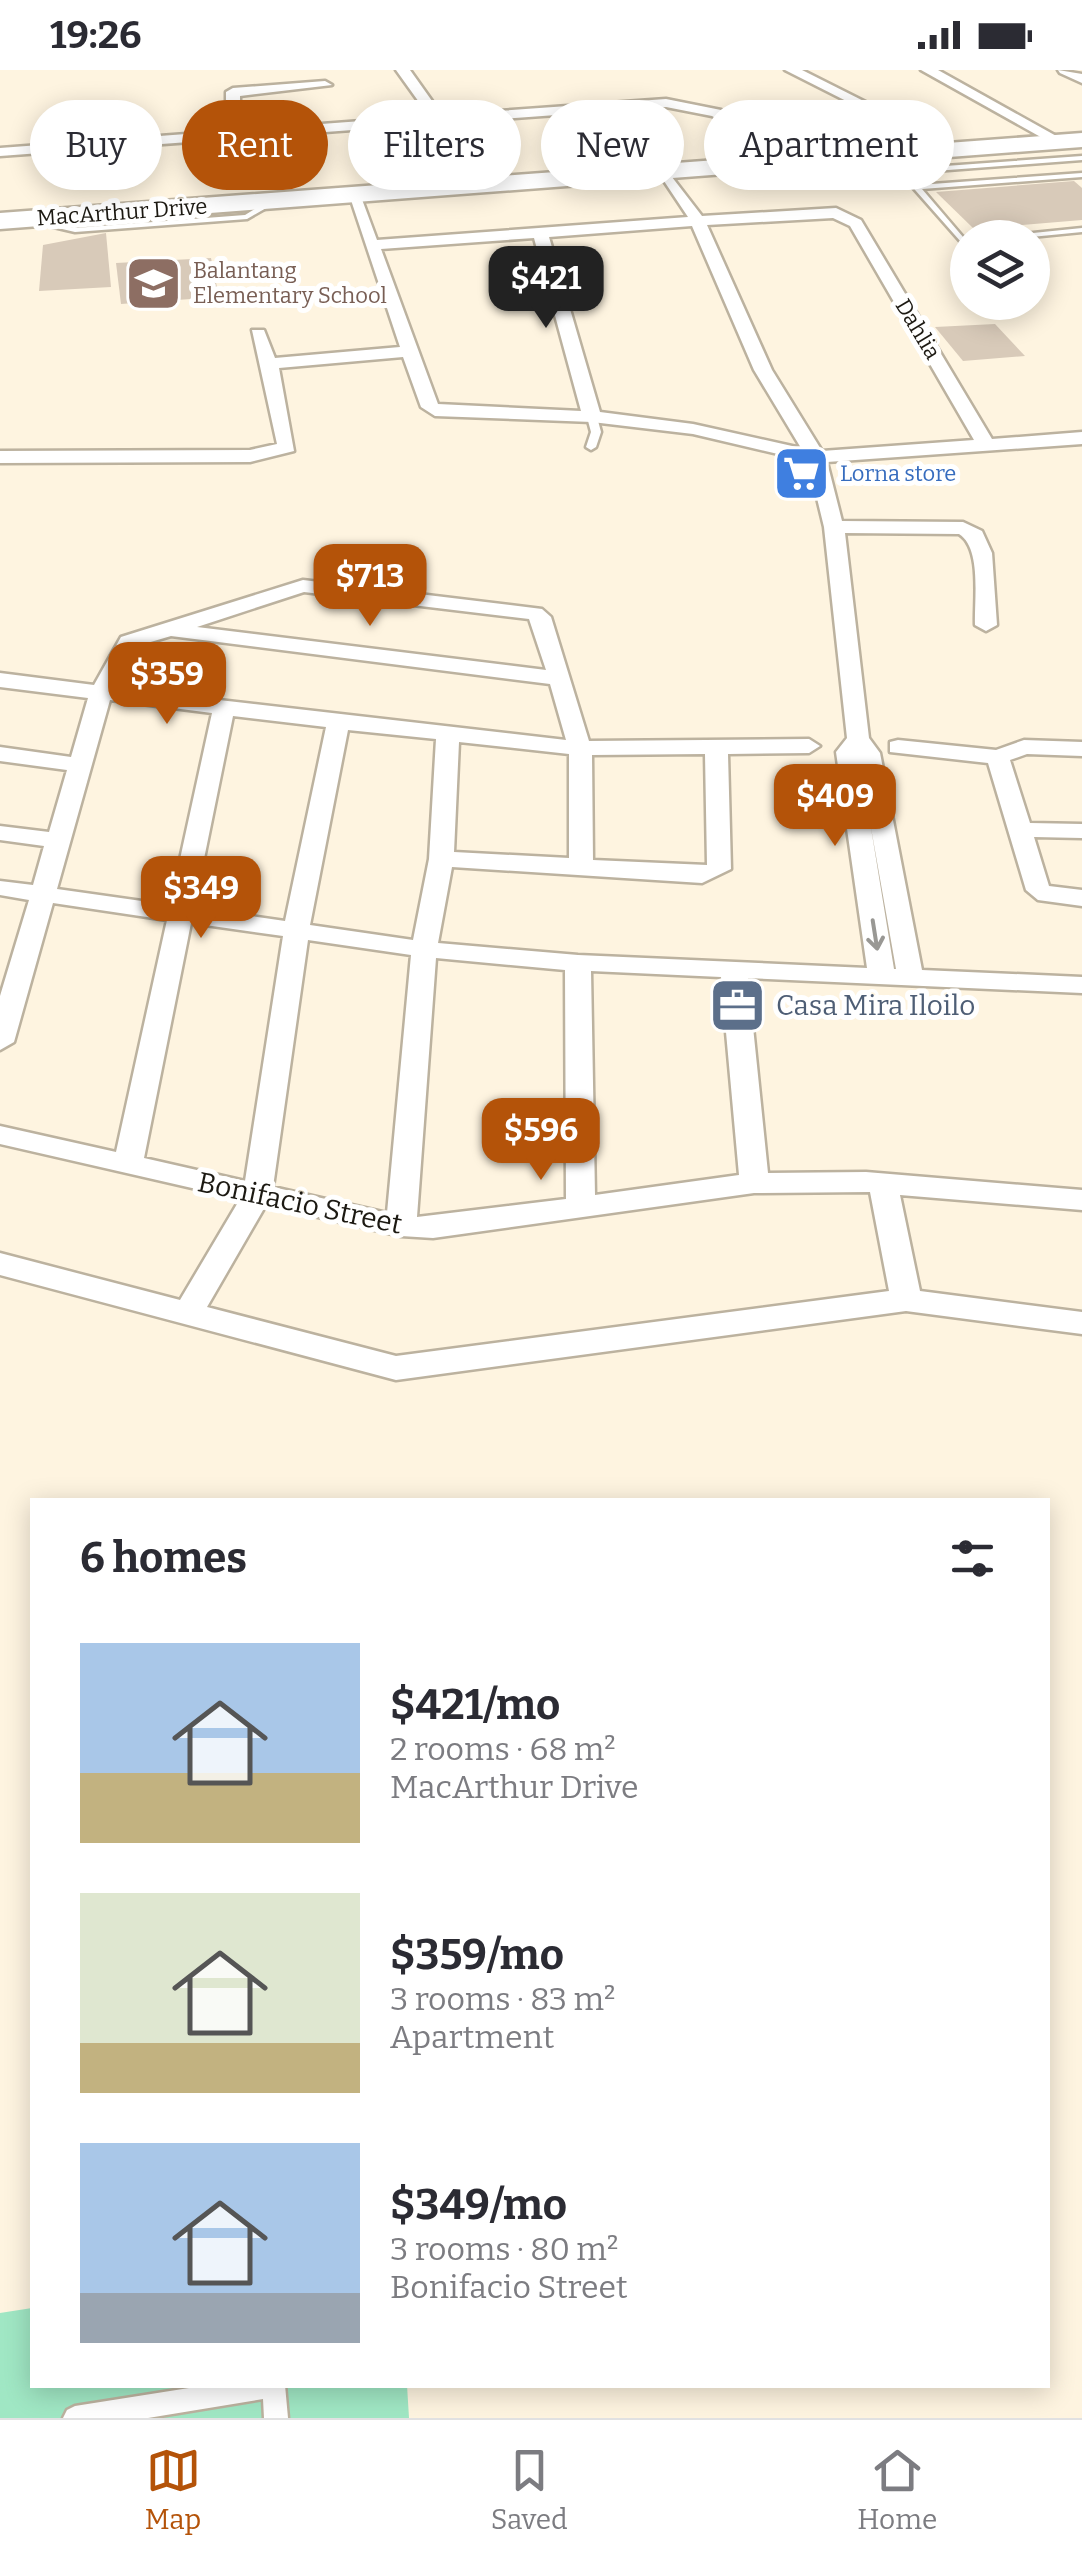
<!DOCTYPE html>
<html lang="en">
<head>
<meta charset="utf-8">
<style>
	:root { --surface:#fff; --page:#f2f2f3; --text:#2b2b33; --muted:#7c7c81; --line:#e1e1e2; --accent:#b45309 }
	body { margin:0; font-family:Bitter,serif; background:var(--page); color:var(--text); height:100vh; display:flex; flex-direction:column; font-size:38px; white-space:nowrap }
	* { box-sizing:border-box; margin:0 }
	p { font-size:32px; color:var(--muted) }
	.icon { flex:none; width:55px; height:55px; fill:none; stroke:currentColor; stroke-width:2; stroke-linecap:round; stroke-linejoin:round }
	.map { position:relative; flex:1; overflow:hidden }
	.side { position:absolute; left:30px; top:1428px; width:1020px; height:890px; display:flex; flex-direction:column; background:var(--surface); border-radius:0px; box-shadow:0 5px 25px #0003 }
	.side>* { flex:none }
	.banner { position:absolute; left:30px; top:30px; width:1022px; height:90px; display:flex; gap:20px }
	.fabs { position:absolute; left:950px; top:150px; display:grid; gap:20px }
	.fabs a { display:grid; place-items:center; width:100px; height:100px; border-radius:50%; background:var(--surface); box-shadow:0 5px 25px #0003; font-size:50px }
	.price { position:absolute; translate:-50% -85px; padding:0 22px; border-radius:20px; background:var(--accent); color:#fff; font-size:32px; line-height:65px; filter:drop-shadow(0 2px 5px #0008) }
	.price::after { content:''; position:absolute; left:50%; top:60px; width:30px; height:22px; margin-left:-15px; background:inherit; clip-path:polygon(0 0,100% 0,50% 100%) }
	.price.current { background:#222; color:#fff }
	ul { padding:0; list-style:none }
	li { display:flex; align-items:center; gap:30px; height:250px; padding:0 50px }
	li span { display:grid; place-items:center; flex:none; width:280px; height:200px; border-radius:0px; color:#555 }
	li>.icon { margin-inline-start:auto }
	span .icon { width:120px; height:120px; fill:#fffc; stroke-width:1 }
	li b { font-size:42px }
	h2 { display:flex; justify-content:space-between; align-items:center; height:120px; padding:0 50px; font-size:42px }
	.chip { padding:0 35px; border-radius:45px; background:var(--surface); box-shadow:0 5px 25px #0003; font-size:35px; line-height:90px }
	.chip.current { background:var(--accent); color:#fff }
	.status { display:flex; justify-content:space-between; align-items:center; height:70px; padding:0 50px; background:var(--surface); direction:ltr }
	.status svg { height:28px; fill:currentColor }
	.tabs { display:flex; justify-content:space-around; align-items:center; height:140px; border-top:2px solid var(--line); background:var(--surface); font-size:28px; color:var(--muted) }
	.tabs a { display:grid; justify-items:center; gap:5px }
	.tabs .current { color:var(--accent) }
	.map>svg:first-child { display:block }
	.green { fill:#a0e7c4 }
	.building { fill:#d8cab9 }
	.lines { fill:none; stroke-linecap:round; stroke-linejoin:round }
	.service-casing { stroke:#bcb29f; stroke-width:5 }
	.minor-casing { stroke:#bcb29f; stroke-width:5 }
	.primary-casing { stroke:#bcb29f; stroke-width:5 }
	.service { fill:#fff; fill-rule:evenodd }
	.minor { fill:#fff; fill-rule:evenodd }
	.primary { fill:#fff; fill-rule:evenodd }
	.oneway { stroke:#999894 }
	.labels { text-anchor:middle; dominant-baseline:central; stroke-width:10; stroke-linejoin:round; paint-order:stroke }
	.far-street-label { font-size:22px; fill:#1c1912; stroke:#fff }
	.far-education-label { font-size:22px; fill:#785e54; stroke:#fff; text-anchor:start }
	.far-shop-label { font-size:22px; fill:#366cbe; stroke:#fff; text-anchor:start }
	.service-label { font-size:28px; fill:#4e5e75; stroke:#fff; text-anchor:start }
	.street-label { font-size:28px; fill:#1c1912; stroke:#fff }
</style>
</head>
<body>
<div class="status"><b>19:26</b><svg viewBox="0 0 49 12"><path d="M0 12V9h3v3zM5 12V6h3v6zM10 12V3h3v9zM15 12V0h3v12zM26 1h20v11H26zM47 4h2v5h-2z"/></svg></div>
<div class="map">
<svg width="1082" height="2348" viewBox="0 0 1082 2348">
	<rect width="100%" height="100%" fill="#fef4e0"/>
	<polygon class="green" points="32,2238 32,2315 407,2315 409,2348 0,2348 0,2243"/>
	<g class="building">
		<polygon points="1074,111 1082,118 1082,150 974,159 936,122"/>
		<polygon points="106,163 111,217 39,221 43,175"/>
		<polygon points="211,188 219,227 121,234 116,193"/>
		<polygon points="995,254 1025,286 963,291 935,257"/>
	</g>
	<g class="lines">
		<defs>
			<g id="service">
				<polygon points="889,83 904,99 1082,86 1082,90 908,103 918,115 1082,103 1082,107 922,119 963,167 971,168 968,168 968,171 961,172 886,87"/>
				<polygon points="273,128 280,130 247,149 75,162 28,151 32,149 75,158 245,145"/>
				<polygon points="1082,158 1082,162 1021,168 984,168"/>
				<polygon points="592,344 597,347 601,362 596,377 591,380 586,377 591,362 587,347"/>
				<polygon points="208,2315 285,2315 288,2348 264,2348 263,2329 148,2348 63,2348 67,2340 75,2336"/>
			</g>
			<g id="minor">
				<polygon points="396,0 410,0 442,45 666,29 721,40 810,92 798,95 712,46 666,37 447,53 490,114 483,118 434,54 0,86 0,78 226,61 226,22 233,18 325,11 332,15 240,26 240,60 429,46"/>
				<polygon points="785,0 802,0 961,80 949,83"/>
				<polygon points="921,0 938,0 1067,72 1055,75"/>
				<polygon points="1058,0 1082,4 1082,13 1060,3"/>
				<path d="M665 98 702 146 836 138 861 150 992 369 1082 362V374L827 392 842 451 963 452 982 461 992 483 997 555 986 561 975 555C974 531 982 478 959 464L845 463 869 668 880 683 922 900 1082 907V923L748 908 768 1103 866 1102 1082 1120V1140L900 1125 920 1221 1082 1242V1264L906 1241 396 1310 0 1205V1183L180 1230 240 1129 0 1074V1056L116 1082 167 850 53 833 14 972 0 980V926L29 830 0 825V811L33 815 44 776 0 770V756L49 762 67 700 0 691V677L71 687 88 628 0 617V603L94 615 121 567 303 510 542 539 551 547 589 671 809 669 820 676 809 683 728 684 731 799 702 813 452 797 438 873 578 885 867 898 836 682 847 668 824 457 808 391 693 364 592 352 435 346 421 337 403 287 279 298 294 381 250 392 0 393V381L250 380 277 374 252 260H264L275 288 400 277 348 121 360 124 377 170 688 147 658 102ZM833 148 850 156 974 370 822 381 772 300 707 155ZM692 156 754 300 801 378 693 354 600 342 549 167ZM534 168 581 341 438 334 381 179ZM304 522 529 549 546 600 197 557ZM171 566 550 614 566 670 115 618 137 576ZM110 630 212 643 170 835 57 819ZM233 646 326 657 285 851 194 838ZM348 660 436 669 429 789 413 870 310 855ZM459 672 569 684V788L454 782ZM705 684 707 795 593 790 592 685ZM870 752 896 899H894ZM191 853 283 866 245 1111 144 1088ZM308 870 411 885 387 1143 273 1117ZM436 888 565 900 566 1129 417 1147ZM591 901 721 907 739 1105 595 1125ZM870 1122 889 1221 396 1286 207 1237 266 1135 401 1166 433 1168 754 1123Z"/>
				<polygon points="898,670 996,680 1024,670 1082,672 1082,686 1027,684 1010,690 1030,753 1082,754 1082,768 1034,767 1049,816 1082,820 1082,836 1038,830 1026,820 988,693 890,682 890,672"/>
			</g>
			<polygon id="primary" points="1082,63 1082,77 0,159 0,143"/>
		</defs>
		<use href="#service" class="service-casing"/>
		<use href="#minor" class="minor-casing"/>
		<use href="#primary" class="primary-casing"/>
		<use href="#service" class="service"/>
		<use href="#minor" class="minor"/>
		<use href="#primary" class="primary"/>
	</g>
	<defs><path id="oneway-shaft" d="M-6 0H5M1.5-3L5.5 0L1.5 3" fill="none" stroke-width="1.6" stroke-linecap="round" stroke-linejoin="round" transform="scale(2.5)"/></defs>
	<use class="oneway" href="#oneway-shaft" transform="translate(875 865) rotate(81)"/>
	<defs>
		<symbol id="school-square" viewBox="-11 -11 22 22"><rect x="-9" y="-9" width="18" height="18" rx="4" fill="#8d6e63" stroke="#fff"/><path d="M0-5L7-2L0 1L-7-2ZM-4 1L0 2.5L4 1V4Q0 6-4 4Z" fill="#fff"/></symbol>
		<symbol id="supermarket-square" viewBox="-11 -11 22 22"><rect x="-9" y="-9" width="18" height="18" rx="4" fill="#3f7fe0" stroke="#fff"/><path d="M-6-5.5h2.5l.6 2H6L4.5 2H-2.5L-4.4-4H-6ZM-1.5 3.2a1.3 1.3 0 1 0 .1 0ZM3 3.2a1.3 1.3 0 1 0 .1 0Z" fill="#fff"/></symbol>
		<symbol id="office-square" viewBox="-11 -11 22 22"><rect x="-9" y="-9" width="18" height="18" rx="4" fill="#5c6f8a" stroke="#fff"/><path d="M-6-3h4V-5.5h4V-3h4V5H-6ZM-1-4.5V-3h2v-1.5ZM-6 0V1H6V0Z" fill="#fff"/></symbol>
	</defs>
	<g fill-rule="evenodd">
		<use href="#school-square" x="122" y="182" width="63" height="63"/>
		<use href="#supermarket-square" x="770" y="372" width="63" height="63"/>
		<use href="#office-square" x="706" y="904" width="63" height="63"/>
	</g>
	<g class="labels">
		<g class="far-street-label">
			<text transform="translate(122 142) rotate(-4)">MacArthur Drive</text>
			<text transform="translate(918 259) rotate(59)">Dahlia</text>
		</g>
		<g class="far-education-label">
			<text x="193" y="200">Balantang<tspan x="193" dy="25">Elementary School</tspan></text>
		</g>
		<g class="far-shop-label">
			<text x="840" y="403">Lorna store</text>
		</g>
		<g class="service-label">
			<text x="776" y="935">Casa Mira Iloilo</text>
		</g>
		<g class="street-label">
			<text transform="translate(300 1133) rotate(12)">Bonifacio Street</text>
		</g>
	</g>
</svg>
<div class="fabs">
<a><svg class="icon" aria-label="layers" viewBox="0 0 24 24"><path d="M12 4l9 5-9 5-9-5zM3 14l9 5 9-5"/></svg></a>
</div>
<b class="price current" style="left:546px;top:261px">$421</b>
<b class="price" style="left:370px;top:559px">$713</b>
<b class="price" style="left:167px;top:657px">$359</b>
<b class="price" style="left:835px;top:779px">$409</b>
<b class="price" style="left:201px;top:871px">$349</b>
<b class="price" style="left:541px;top:1113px">$596</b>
<div class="banner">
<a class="chip">Buy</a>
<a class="chip current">Rent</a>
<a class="chip">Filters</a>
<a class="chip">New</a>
<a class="chip">Apartment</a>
</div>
<section class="side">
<h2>6 homes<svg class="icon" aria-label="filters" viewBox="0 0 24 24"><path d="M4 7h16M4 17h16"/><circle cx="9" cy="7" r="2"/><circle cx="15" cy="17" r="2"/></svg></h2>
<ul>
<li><span style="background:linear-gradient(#a9c7e8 65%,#c2b280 0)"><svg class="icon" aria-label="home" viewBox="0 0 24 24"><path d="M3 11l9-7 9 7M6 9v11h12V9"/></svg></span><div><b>$421/mo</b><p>2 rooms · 68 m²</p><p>MacArthur Drive</p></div></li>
<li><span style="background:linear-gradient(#dfe7d0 75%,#c2b280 0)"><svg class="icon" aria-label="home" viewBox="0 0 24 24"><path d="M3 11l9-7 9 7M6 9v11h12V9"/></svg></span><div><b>$359/mo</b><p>3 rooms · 83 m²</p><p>Apartment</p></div></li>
<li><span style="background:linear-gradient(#a9c7e8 75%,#9aa5b1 0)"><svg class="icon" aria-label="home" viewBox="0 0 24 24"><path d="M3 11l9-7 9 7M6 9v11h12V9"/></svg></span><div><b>$349/mo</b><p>3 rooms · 80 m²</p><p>Bonifacio Street</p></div></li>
</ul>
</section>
</div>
<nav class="tabs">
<a class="current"><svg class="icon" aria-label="map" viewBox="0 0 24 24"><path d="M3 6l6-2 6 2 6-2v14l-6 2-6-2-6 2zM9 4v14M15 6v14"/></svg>Map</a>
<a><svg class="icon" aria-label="saved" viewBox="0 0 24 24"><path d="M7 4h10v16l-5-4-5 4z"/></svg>Saved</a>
<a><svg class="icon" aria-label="home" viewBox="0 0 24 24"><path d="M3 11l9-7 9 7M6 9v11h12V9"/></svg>Home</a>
</nav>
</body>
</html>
